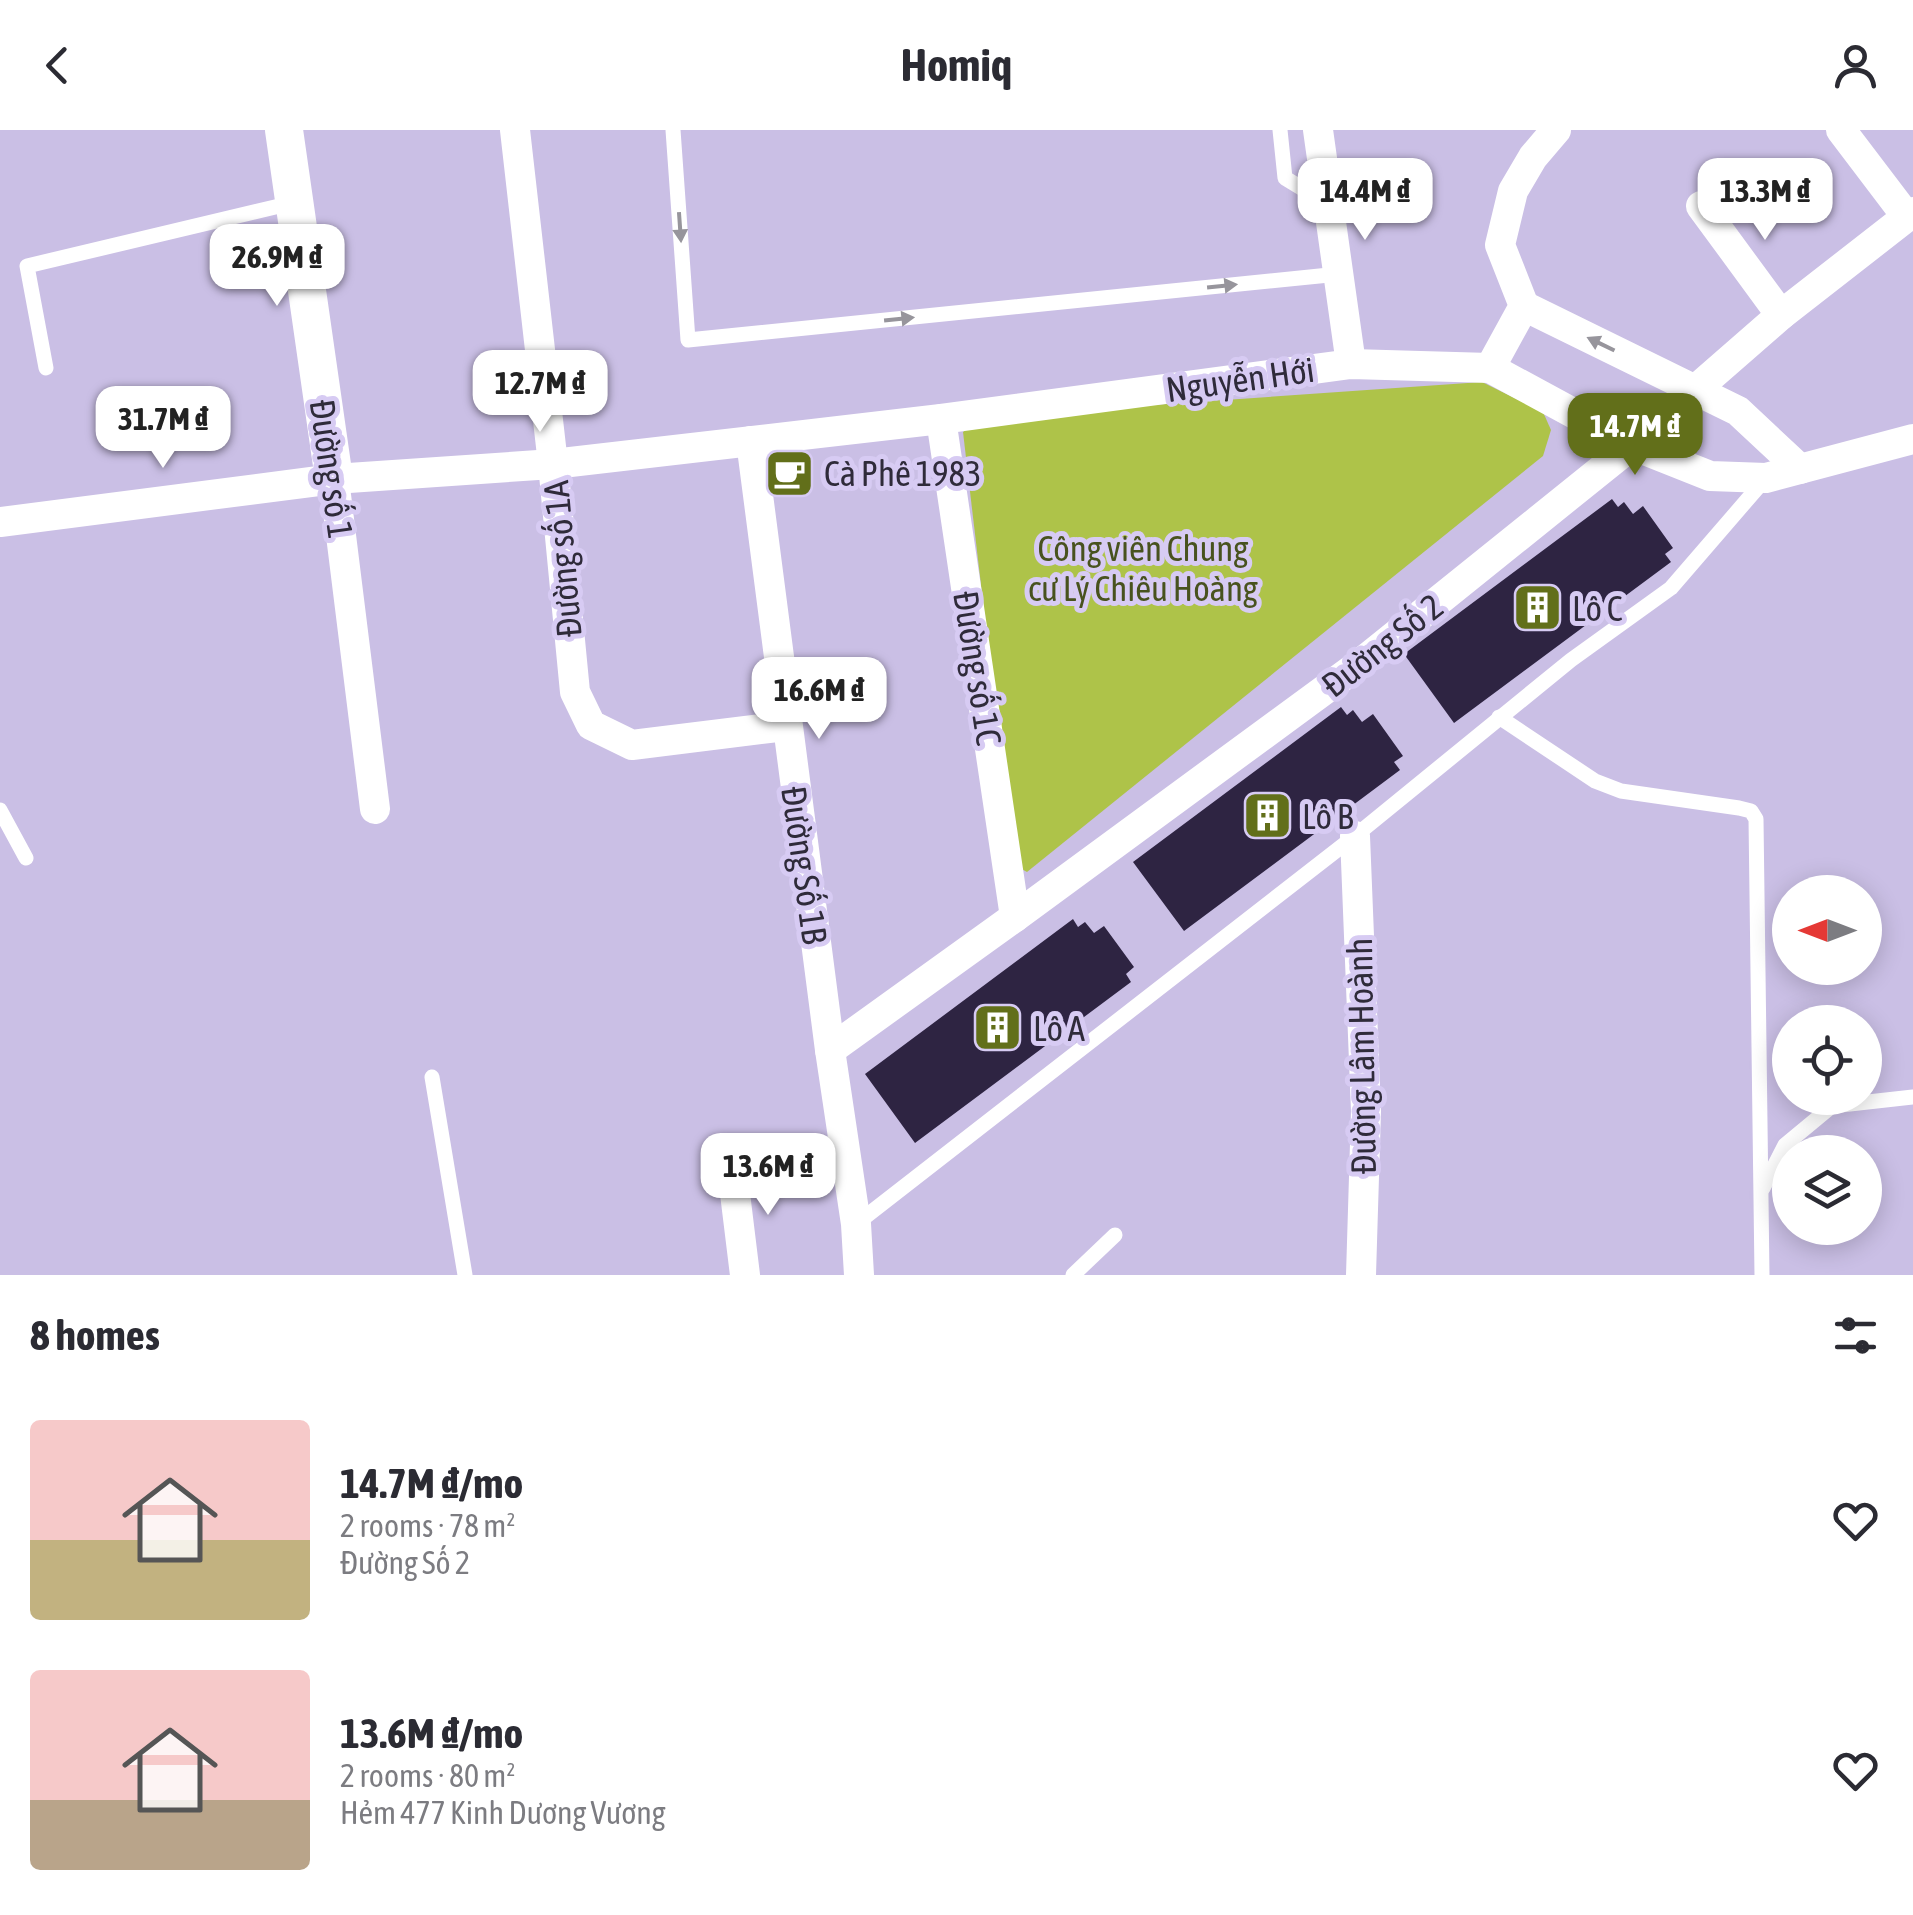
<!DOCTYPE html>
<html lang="en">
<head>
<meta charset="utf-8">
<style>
	:root { --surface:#fff; --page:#f7f7f7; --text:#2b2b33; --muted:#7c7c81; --accent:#626f1a }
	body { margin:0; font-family:"Asap Condensed",sans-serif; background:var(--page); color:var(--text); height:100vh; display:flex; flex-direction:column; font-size:38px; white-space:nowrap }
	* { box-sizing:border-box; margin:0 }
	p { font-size:32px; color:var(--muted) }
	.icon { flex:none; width:55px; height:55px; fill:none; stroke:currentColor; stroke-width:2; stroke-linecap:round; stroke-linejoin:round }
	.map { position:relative; height:1145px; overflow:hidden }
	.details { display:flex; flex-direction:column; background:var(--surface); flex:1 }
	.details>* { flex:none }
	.needle { width:65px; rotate:270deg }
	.tools { position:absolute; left:1772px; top:745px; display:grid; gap:20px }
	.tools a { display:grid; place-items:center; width:110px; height:110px; border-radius:50%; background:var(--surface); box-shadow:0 5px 25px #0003; font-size:50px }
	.price { position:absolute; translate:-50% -85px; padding:0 22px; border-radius:20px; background:#fff; color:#222; font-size:32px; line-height:65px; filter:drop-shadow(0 2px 5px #0008) }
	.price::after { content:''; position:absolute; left:50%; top:60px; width:30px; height:22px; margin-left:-15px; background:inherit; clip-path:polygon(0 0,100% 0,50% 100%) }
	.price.selected { background:var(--accent); color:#fff }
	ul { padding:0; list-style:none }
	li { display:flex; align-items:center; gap:30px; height:250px; padding:0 30px }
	li span { display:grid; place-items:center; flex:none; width:280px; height:200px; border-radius:10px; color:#555 }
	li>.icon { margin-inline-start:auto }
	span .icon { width:120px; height:120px; fill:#fffc; stroke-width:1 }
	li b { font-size:42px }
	h2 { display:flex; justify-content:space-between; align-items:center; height:120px; padding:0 30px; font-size:42px }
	header { display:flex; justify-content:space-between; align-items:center; height:130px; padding:0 30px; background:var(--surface); font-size:45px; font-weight:700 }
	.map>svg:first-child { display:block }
	.green { fill:#aec349 }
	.building { fill:#2e2442 }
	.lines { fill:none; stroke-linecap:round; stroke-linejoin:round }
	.service { stroke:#fff; stroke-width:15 }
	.minor { stroke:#fff; stroke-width:30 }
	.tertiary { stroke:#fff; stroke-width:38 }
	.oneway { fill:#97959c }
	.labels { text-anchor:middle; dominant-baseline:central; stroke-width:10; stroke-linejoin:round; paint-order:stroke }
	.street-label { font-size:35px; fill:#2f2b3a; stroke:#d7cbf3 }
	.poi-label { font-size:35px; fill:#2f2b3a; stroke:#d7cbf3; text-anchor:start }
	.park-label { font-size:35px; fill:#48521e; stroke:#d7cbf3 }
</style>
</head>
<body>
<header><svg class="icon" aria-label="back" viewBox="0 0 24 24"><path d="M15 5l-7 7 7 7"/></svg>Homiq<svg class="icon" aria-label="person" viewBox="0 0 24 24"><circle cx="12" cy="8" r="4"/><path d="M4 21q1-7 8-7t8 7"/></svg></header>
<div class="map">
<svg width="1913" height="1145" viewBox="0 0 1913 1145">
	<rect width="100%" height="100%" fill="#cabfe5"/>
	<polygon class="green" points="1482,252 1543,282 1551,300 1543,326 1027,742 1014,735 963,302 980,287"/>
	<g class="building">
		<polygon points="1612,369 1618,377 1624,372 1633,384 1643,376 1673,418 1665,424 1671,432 1454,593 1404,524"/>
		<polygon points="1341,577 1347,585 1353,580 1362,592 1373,584 1403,626 1394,632 1400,640 1184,801 1133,732"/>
		<polygon points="1073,789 1078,797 1085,792 1094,803 1104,796 1134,837 1126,844 1131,852 915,1013 865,944"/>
	</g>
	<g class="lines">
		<g class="service">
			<polyline points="673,0 688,210 1339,144"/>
			<polyline points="1280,0 1285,48 1326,73"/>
			<polyline points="46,238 27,136 292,73"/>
			<polyline points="1499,587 1595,651 1621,661 1739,678 1751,681 1756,689 1762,1145"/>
			<polyline points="0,680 26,728"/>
			<polyline points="432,947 465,1145"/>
			<polyline points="1763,1058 1785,1015 1832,976 1913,967"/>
			<polyline points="856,1094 1355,706 1571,530 1671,458 1766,348"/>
			<polyline points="1073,1145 1115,1105"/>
		</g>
		<g class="minor">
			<polyline points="515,0 553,334 575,562 591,595 632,615 786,596"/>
			<polyline points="1318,0 1351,234"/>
			<polyline points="1841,0 1907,87"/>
			<polyline points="1701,76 1781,185"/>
			<polyline points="1524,176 1738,281 1800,339"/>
			<polyline points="1490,238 1524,176 1500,115 1513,61 1533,27 1556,0"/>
			<polyline points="941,289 1015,787"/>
			<polyline points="751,311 830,920 856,1094 859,1145"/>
			<polyline points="334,349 375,679"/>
			<polyline points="0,392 334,349 553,334 941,289 1351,234 1490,238 1632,315 1710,346 1766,348 1913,309"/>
			<polyline points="1355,706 1366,981 1361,1145"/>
			<polyline points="830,920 1015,787 1361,533 1632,315 1781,185 1913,82"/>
			<polyline points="732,1039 745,1145"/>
		</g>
		<polyline class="tertiary" points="284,0 334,349"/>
	</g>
	<defs><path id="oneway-solid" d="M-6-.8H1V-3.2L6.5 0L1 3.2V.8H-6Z" transform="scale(2.5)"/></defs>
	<g class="oneway">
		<use href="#oneway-solid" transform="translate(680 97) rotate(86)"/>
		<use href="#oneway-solid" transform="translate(1222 156) rotate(-6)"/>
		<use href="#oneway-solid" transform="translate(899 189) rotate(-6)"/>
		<use href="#oneway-solid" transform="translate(1601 214) rotate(-154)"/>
	</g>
	<defs>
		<symbol id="cafe-square" viewBox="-11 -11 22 22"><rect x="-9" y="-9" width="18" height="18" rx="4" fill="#626f1a" stroke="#d7cbf3"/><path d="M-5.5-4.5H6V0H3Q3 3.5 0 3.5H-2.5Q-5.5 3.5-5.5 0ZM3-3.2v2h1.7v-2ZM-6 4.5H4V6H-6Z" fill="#fff"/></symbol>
		<symbol id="building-square" viewBox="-11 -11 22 22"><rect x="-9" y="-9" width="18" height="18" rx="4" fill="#626f1a" stroke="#d7cbf3"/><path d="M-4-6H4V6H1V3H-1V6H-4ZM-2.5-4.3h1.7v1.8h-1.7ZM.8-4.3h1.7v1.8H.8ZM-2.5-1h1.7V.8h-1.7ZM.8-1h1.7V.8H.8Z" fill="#fff"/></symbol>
	</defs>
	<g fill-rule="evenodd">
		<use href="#cafe-square" x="762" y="316" width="55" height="55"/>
		<use href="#building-square" x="1510" y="450" width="55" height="55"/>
		<use href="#building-square" x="1240" y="658" width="55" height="55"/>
		<use href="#building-square" x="970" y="870" width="55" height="55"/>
	</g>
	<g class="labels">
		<g class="street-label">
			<text transform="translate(1240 249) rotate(-8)">Nguyễn Hới</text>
			<text transform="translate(332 339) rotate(82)">Đường số 1</text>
			<text transform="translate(562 429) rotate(-95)">Đường số 1A</text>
			<text transform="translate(1382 515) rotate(-38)">Đường Số 2</text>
			<text transform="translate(978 538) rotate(81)">Đường số 1C</text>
			<text transform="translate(805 735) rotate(82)">Đường Số 1B</text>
			<text transform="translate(1361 926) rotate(-91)">Đường Lâm Hoành</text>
		</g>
		<g class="poi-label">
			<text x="824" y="343">Cà Phê 1983</text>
			<text x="1572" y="478">Lô C</text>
			<text x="1302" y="686">Lô B</text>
			<text x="1033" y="898">Lô A</text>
		</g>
		<g class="park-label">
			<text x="1143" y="418">Công viên Chung<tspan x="1143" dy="40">cư Lý Chiêu Hoàng</tspan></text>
		</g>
	</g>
</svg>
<div class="tools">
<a><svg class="needle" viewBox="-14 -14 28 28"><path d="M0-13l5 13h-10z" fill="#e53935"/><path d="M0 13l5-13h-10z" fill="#7c7c81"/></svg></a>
<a><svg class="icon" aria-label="locate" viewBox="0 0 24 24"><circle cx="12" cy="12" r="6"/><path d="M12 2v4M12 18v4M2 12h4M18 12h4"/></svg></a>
<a><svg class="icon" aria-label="layers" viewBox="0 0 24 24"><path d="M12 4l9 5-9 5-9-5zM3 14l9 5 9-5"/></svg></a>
</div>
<b class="price" style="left:1365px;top:113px">14.4M ₫</b>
<b class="price" style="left:1765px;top:113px">13.3M ₫</b>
<b class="price" style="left:277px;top:179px">26.9M ₫</b>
<b class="price" style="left:540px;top:305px">12.7M ₫</b>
<b class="price" style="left:163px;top:341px">31.7M ₫</b>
<b class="price selected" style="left:1635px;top:348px">14.7M ₫</b>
<b class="price" style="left:819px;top:612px">16.6M ₫</b>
<b class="price" style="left:768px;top:1088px">13.6M ₫</b>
</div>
<section class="details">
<h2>8 homes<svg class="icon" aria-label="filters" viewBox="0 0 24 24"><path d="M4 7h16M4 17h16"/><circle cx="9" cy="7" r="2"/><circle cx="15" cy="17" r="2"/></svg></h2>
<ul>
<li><span style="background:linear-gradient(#f6c9c9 60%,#c2b280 0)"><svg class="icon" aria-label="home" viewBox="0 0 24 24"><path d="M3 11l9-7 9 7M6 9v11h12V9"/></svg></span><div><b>14.7M ₫/mo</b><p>2 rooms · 78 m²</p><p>Đường Số 2</p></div><svg class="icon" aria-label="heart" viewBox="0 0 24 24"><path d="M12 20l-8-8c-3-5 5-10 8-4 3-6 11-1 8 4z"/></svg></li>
<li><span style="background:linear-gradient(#f6c9c9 65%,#b9a48a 0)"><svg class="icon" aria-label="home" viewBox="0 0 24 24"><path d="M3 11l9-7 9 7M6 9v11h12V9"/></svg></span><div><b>13.6M ₫/mo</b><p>2 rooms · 80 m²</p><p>Hẻm 477 Kinh Dương Vương</p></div><svg class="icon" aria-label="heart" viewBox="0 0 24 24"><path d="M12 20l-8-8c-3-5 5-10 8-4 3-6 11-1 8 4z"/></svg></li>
</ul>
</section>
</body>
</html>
